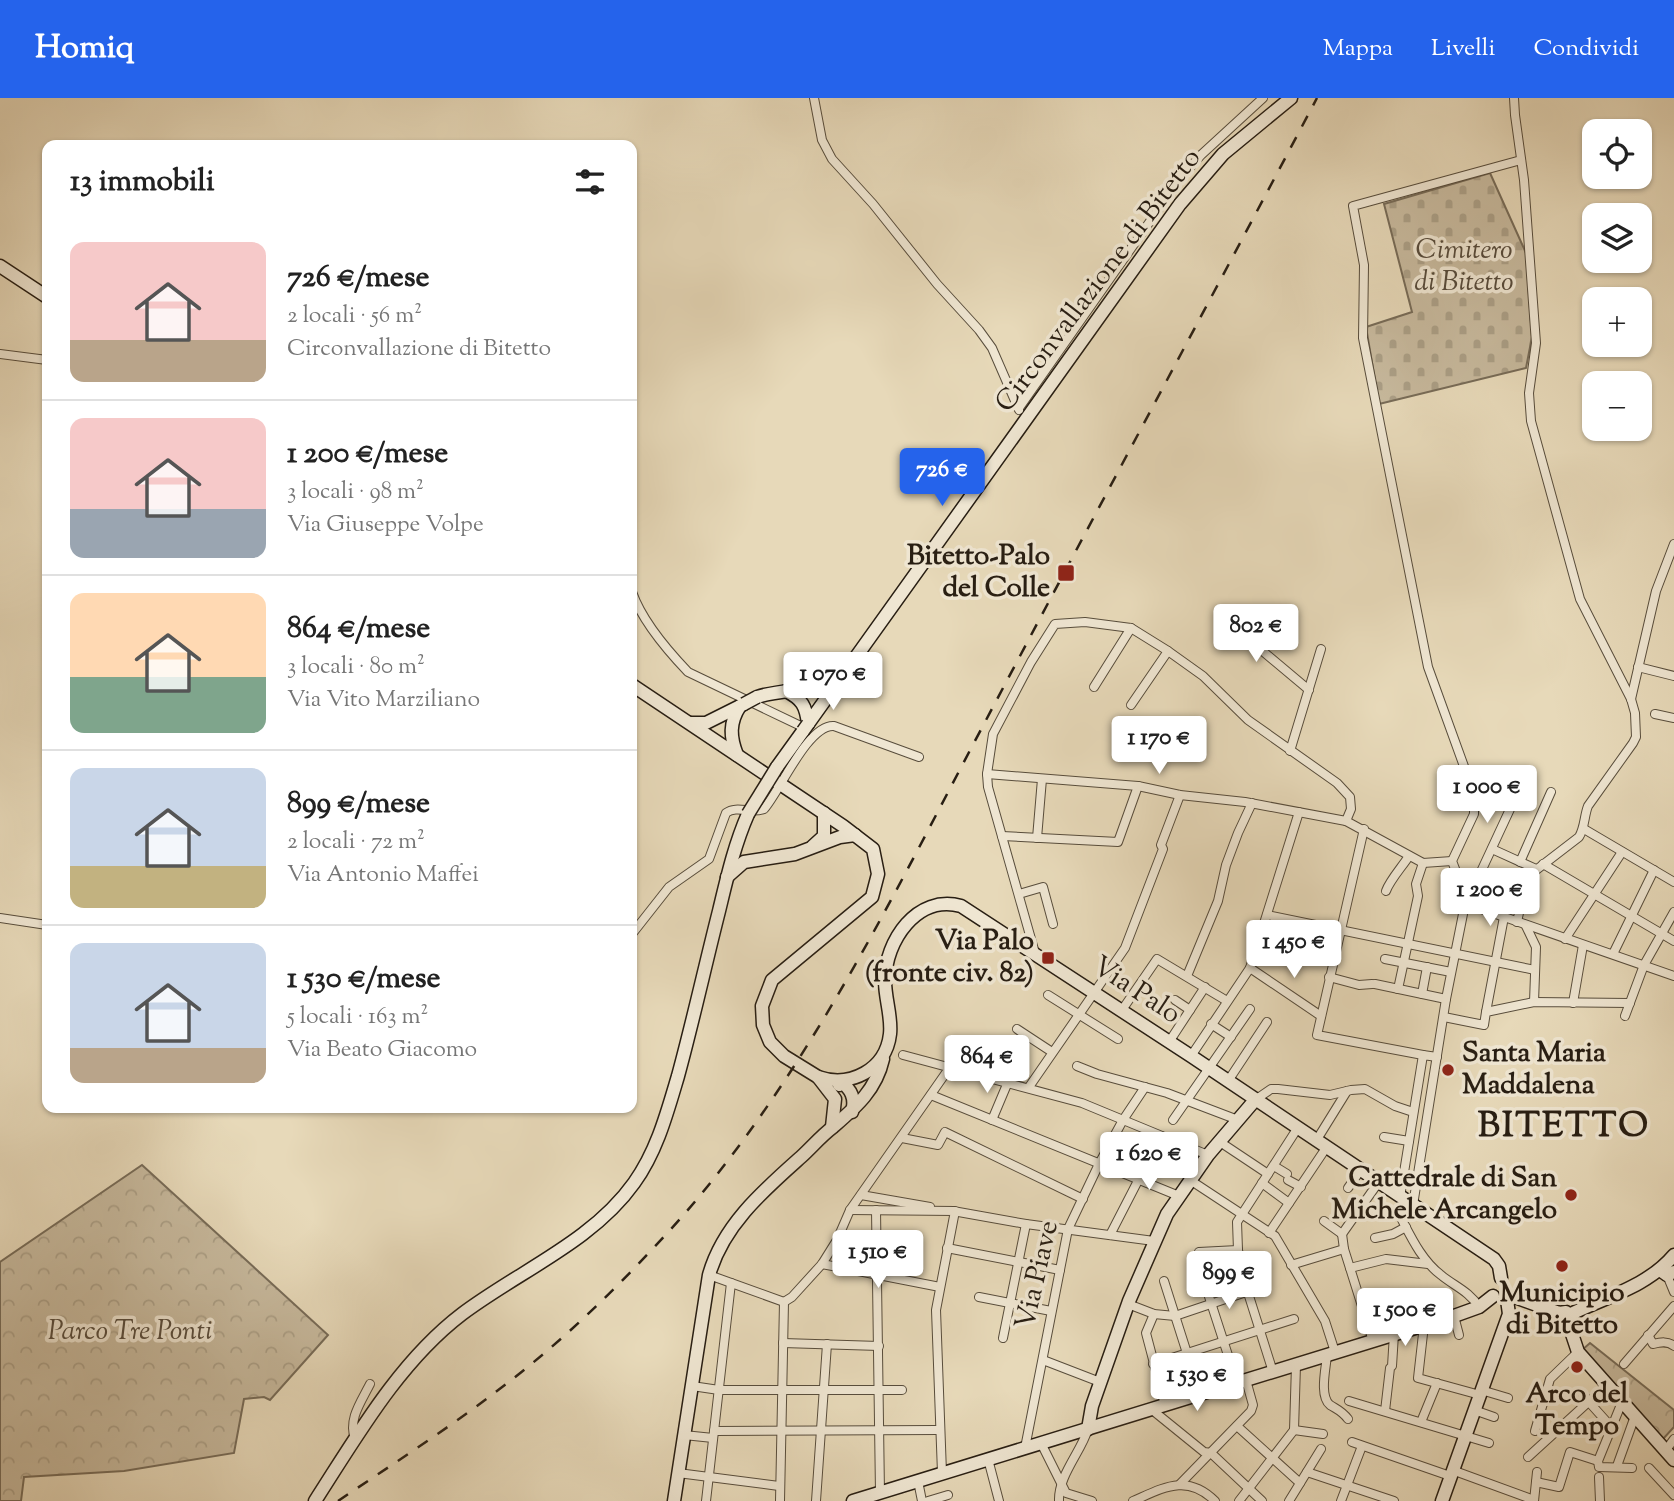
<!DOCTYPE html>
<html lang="it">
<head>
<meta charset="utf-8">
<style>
	:root { --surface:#fff; --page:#f6f6f6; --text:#222; --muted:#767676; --line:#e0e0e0; --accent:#2563eb }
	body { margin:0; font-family:"Sorts Mill Goudy",serif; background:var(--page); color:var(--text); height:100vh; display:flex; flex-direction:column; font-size:26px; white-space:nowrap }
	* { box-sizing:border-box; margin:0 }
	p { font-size:23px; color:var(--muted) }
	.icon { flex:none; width:38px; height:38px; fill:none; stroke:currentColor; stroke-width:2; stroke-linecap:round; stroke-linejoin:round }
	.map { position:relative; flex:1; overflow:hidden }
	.panel { position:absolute; left:42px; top:42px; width:595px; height:973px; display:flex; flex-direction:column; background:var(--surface); border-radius:14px; box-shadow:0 2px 5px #0004 }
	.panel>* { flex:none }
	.buttons { position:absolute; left:1582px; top:21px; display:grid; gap:14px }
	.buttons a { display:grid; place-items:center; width:70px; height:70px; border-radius:14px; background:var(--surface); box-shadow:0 2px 5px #0004; font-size:35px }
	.price { position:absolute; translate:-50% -60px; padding:0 16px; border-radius:7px; background:#fff; color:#222; font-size:23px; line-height:46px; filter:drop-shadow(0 2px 4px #0008) }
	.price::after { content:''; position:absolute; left:50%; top:42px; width:21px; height:16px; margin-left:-10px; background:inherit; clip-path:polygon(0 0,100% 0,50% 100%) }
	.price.on { background:var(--accent); color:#fff }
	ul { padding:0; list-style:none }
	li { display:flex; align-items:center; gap:21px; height:175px; padding:0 28px }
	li+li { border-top:2px solid var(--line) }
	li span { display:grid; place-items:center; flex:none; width:196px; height:140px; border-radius:14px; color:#555 }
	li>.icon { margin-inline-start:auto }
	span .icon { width:84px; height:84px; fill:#fffc; stroke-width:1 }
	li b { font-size:30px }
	h2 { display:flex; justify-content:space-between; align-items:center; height:84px; padding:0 28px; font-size:30px }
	header { display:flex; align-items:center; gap:42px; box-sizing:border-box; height:98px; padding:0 35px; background:var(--accent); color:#fff }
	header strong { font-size:33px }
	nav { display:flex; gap:38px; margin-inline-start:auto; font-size:24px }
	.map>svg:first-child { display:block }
	.cemetery { fill:url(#cemetery-stones); stroke:#786c58; stroke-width:2 }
	.park { fill:url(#park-crowns); stroke:#786c58; stroke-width:2 }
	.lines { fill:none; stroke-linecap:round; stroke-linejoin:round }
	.street-casing { stroke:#584d3c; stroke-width:10 }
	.secondary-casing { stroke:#281e13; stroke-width:15 }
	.street { stroke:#efe6d2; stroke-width:8 }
	.secondary { stroke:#efe6d2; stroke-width:12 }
	.rail { stroke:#281e13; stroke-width:2.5; stroke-dasharray:12 12; stroke-linecap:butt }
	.secondary-bridge-casing { stroke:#281e13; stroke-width:15; stroke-linecap:butt }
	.secondary-bridge { stroke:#efe6d2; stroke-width:12 }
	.poi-dot { fill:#8f2418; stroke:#efe6d2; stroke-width:2.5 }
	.labels { text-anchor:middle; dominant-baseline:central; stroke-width:7; stroke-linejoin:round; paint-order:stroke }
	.park-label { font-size:28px; font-style:italic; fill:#584c3c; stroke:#efe6d2 }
	.street-label { font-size:28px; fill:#281e13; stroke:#efe6d2 }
	.poi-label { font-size:28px; font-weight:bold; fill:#281e13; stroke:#efe6d2; text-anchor:end }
	.district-label { font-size:35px; font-weight:bold; letter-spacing:2px; fill:#281e13; stroke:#efe6d2 }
</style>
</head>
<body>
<header>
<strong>Homiq</strong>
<nav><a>Mappa</a><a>Livelli</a><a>Condividi</a></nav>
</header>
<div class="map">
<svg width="1674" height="1403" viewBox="0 0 1674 1403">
	<defs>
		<pattern id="cemetery-stones" width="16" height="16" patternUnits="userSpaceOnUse" patternTransform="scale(1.75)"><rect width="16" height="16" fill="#c7b99d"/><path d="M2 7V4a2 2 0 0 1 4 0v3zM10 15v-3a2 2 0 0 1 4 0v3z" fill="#ab9f86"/></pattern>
		<pattern id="park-crowns" width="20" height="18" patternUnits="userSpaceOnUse" patternTransform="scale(1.75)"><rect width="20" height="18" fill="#c7b99d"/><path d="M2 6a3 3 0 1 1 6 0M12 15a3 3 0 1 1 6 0" fill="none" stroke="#ab9f86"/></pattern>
	</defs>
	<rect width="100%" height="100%" fill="#e7d9b9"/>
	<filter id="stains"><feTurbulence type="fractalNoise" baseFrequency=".00286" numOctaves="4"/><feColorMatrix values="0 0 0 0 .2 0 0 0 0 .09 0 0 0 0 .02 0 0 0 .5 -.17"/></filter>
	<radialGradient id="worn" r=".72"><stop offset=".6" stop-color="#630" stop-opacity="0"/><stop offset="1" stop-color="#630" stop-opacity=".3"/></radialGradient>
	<polygon class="cemetery" points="1490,75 1526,155 1532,239 1526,270 1379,306 1366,229 1412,214 1384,106"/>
	<g class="park">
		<polygon points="142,1067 328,1237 270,1302 264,1299 244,1301 234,1355 124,1373 24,1379 21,1403 0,1403 0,1164"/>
		<polygon points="1590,1245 1674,1312 1674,1329 1663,1341 1582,1252"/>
	</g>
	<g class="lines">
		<defs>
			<g id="street">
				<polyline points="814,0 822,42 832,61 873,106 937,186 979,232 992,250 1019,312"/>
				<path d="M1514 0 1515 17 1524 82 1536 245 1529 295 1531 323 1580 501 1631 601 1635 615 1636 639 1633 645 1588 708C1584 718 1585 729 1579 739L1527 779 1517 824"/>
				<polyline points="0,256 47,262"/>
				<polyline points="1019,310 1179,82 1201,57 1263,0"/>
				<path d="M632 494C642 523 667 552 688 574L807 631"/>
				<polyline points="1222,519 1309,592"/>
				<polyline points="1638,569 1674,578"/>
				<polyline points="1094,589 1131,530"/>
				<polyline points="1631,601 1656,493 1674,446"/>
				<polyline points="1131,607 1168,553"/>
				<polyline points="1655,616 1674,620"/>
				<polyline points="1290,653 1321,551"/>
				<polyline points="987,676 1138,688"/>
				<path d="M1471 688C1489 680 1500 687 1518 694"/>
				<polyline points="1364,731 1317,937 1423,957"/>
				<polyline points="1584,731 1674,784"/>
				<polyline points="1002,738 1118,744 1138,688 1180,697 1245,704 1346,723"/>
				<polyline points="1037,740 1042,681"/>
				<polyline points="1492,751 1536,771"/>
				<polyline points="1520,764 1551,694"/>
				<polyline points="1543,766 1674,843"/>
				<polyline points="1460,784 1478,780 1524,681"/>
				<path d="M1386 793C1390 782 1402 769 1409 758"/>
				<polyline points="1019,796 1043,789 1053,826"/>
				<polyline points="1464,805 1674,878"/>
				<polyline points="1267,817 1535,872"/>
				<polyline points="0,820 47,827"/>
				<polyline points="1526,828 1536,849 1534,904"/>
				<path d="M632 836 669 789 709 761 726 715C737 707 751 716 764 711 780 693 808 626 834 628L919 659"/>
				<polyline points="1565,841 1622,754"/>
				<polyline points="1035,855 988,689 987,676 993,636 1031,564 1055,526 1085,524 1131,530 1168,553 1203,578 1248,622 1337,685 1350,699 1351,711 1346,723 1423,765 1452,763"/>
				<polyline points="1613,856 1654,772"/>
				<polyline points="1385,861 1451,874"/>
				<polyline points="1250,870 1321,918"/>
				<polyline points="1187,878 1218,803 1226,767 1238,735 1252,705"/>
				<polyline points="1329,879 1359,887 1372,886"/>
				<polyline points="1375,886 1446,901"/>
				<polyline points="1398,891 1418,798 1416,786 1423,765"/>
				<polyline points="1422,896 1427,869"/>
				<polyline points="1048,897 1118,941"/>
				<polyline points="1175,902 1190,912"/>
				<polyline points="1573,905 1583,847"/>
				<polyline points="1122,912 1157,861 1227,903"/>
				<polyline points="1486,914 1504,819"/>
				<polyline points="1625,918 1644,867 1674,814"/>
				<polyline points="1444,919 1484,927 1486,914 1534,904 1630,905"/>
				<polyline points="1211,926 1231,939"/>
				<polyline points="1017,931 1052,954"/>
				<polyline points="1169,944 1205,889"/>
				<polyline points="903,957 1082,1005 1208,1057"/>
				<polyline points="1191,958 1250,870 1299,714"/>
				<polyline points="1077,968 1097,976 1167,995 1238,1022"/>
				<polyline points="1228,983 1267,924"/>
				<polyline points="1029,989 1125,850 1163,751 1161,747 1180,697"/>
				<polyline points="931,997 1179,1098"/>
				<polyline points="1255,1002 1271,991 1278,991 1330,997 1351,992 1365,991 1395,1008 1413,1014"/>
				<polyline points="992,1022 1008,984"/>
				<polyline points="1173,1022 1250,911"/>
				<polyline points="1384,1039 1409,1043"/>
				<polyline points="902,1040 938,1047 945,1034 1083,1101"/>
				<polyline points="1316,1043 1347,993"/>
				<polyline points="1220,1044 1268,1076"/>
				<polyline points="1274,1068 1287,1076"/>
				<polyline points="1190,1082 1275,1138 1325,1223 1335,1254"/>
				<polyline points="1288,1082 1301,1089"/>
				<polyline points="1262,1085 1289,1105"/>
				<polyline points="1348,1090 1360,1073"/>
				<polyline points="861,1097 930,1109"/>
				<polyline points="1400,1099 1423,957 1437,959"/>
				<path d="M1405 1102 1400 1118C1411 1139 1422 1163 1441 1177 1454 1188 1469 1193 1479 1209"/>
				<polyline points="1413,1107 1446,901 1463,816 1460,784 1452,763 1474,716 1474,696 1428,569 1363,240 1364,167 1353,108 1521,62"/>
				<polyline points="850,1112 955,1113 936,1212 942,1375"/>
				<polyline points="876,1112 880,1395"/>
				<polyline points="953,1113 1026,1126 1154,1143"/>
				<polyline points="1324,1123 1342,1136"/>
				<polyline points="1269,1135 1326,1050"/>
				<polyline points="1342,1136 1344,1151 1373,1243"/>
				<polyline points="1342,1136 1378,1085"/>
				<polyline points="1110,1137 1161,1038"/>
				<polyline points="1375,1140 1393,1136 1406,1129"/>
				<polyline points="947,1150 1060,1172"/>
				<polyline points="822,1166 940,1189"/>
				<polyline points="1291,1167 1344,1151"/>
				<polyline points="1350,1170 1386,1161 1428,1166"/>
				<polyline points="709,1177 784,1204"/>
				<polyline points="1667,1177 1674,1194"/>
				<polyline points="1164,1183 1200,1296"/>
				<polyline points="979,1199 1051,1213"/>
				<polyline points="784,1204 792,1199 822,1166 837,1142 850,1112 950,969"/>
				<polyline points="1128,1206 1154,1216 1175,1218 1264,1188"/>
				<polyline points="1154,1216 1146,1235 1165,1307"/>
				<polyline points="1454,1218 1459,1237"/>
				<polyline points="1424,1227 1418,1280 1480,1297"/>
				<path d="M1648 1237 1653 1246C1661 1244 1668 1243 1674 1248"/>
				<polyline points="1003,1240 1026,1126"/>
				<polyline points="783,1245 879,1248"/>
				<path d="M1327 1257C1326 1270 1319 1298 1330 1307 1338 1312 1342 1313 1348 1321"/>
				<polyline points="1043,1262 1100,1284"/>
				<polyline points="1153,1266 1294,1221"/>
				<polyline points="1624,1266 1674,1208"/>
				<polyline points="1273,1274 1243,1179 1238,1152 1237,1124 1297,1031"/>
				<polyline points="1237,1285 1203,1180 1199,1154 1238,1152"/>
				<polyline points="692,1288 719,1292 902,1292"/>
				<polyline points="1481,1292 1508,1300"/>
				<polyline points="1349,1303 1489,1345"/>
				<polyline points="1588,1303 1606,1323"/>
				<polyline points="1622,1304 1598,1363 1599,1369 1632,1370"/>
				<polyline points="1151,1311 1204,1354 1211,1355 1262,1403"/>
				<polyline points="1474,1312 1494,1319"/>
				<polyline points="1385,1313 1390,1270 1392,1268 1394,1236"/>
				<polyline points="1421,1324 1437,1285"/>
				<polyline points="1237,1328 1300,1385"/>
				<polyline points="1294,1332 1296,1267"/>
				<polyline points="1294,1332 1323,1336"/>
				<polyline points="714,1333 939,1332"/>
				<polyline points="1535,1333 1550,1281 1578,1254"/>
				<polyline points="684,1337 713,1340"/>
				<path d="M355 1341C348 1321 361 1304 370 1286"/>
				<polyline points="1352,1344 1450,1378"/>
				<polyline points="1041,1345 1066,1395 1092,1403"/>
				<polyline points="1025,1350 1068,1131 1099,1066 1123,1022 1145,989"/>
				<polyline points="1666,1352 1674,1341"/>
				<polyline points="1528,1359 1607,1287"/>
				<polyline points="988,1361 999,1403"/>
				<polyline points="1617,1368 1635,1318"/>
				<polyline points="1649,1370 1674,1397"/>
				<polyline points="1452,1372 1534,1402"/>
				<polyline points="1307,1374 1394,1403"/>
				<polyline points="678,1375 779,1388"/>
				<polyline points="1599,1379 1600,1403"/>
				<polyline points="918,1383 922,1403"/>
				<polyline points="1536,1384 1559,1389 1570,1354 1598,1363"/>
				<polyline points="1180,1386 1251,1313 1253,1307 1246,1282"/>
				<polyline points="706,1403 731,1185"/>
				<polyline points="780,1403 784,1204"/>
				<polyline points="816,1403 827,1246"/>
				<polyline points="928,1403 948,1397"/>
				<path d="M1059 1403C1058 1378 1081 1354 1088 1331"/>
				<path d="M1133 1403C1163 1390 1187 1375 1215 1403"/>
				<polyline points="1239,1403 1294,1332"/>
				<polyline points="1289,1403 1321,1351"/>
				<polyline points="1341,1403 1362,1348"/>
				<polyline points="1534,1403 1537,1374"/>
			</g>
			<g id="secondary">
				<polyline points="0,168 47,199"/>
				<polyline points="632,587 843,728 873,751 878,776 872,799 772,882 762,908 763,927 770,944 784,958 818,979 835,1001 832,1029"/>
				<path d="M786 593C802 601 806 608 808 626"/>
				<path d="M757 599C784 590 814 595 840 581"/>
				<polyline points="690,625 706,625 744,606"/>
				<polyline points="808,626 1180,106 1223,56 1291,0"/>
				<path d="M737 657C730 639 729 625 740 608"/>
				<polyline points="777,669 803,633"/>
				<polyline points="813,748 824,738 824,715"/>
				<polyline points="727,779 744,764 795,756 840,739 855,737"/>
				<path d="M818 979C850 990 886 972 890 936 892 919 885 901 885 883 885 843 917 796 961 808L1191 958 1494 1161 1499 1168 1501 1180"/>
				<path d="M839 987 840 983C851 991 856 1000 852 1014"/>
				<polyline points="1660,1172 1667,1177 1674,1174"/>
				<polyline points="1512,1198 1559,1215 1566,1214 1569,1217"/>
				<polyline points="1569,1217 1568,1224 1578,1254 1674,1362"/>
				<path d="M1569 1217C1605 1199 1647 1189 1674 1157"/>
				<polyline points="1088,1331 1092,1308 1129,1203 1167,1116 1208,1057 1255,1002"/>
				<path d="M315 1403C357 1338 399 1264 462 1216 519 1173 592 1144 634 1085 657 1053 667 1015 678 978 693 923 705 868 719 813 727 780 734 748 748 716"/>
				<path d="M674 1403 709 1177C723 1127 764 1092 801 1059 812 1049 821 1038 833 1029 856 1009 876 992 883 961"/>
				<polyline points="853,1403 1454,1218 1479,1209 1493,1198"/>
				<polyline points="1442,1403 1509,1216 1507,1202"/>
			</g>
		</defs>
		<use href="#street" class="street-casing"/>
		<use href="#secondary" class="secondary-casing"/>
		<use href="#street" class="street"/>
		<use href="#secondary" class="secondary"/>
		<path class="rail" d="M338 1403C396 1364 455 1326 510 1283 572 1235 628 1179 680 1121 809 974 894 795 985 624 1095 416 1207 208 1317 0"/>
		<defs>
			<g id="secondary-bridge">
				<polyline points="744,606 757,599"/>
				<polyline points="803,633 808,626"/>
				<polyline points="748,716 777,669"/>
			</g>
		</defs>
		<use href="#secondary-bridge" class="secondary-bridge-casing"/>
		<use href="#secondary-bridge" class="secondary-bridge"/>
	</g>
	<g class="poi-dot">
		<rect x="1057" y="466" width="18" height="18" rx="3.5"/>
		<rect x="1041" y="853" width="14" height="14" rx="3.5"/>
		<circle cx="1448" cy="972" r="7"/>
		<circle cx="1571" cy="1097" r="7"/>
		<circle cx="1562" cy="1168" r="7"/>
		<circle cx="1577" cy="1269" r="7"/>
	</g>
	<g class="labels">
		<g class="park-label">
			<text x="1464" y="153">Cimitero<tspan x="1464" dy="32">di Bitetto</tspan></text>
			<text x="130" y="1234">Parco Tre Ponti</text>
		</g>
		<g class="street-label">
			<text transform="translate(1099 183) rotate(-53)">Circonvallazione di Bitetto</text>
			<text transform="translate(1136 893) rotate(33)">Via Palo</text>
			<text transform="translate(1038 1177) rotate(-77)">Via Piave</text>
		</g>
		<g class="poi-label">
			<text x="1050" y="459">Bitetto-Palo<tspan x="1050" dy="32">del Colle</tspan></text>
			<text x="1034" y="844">Via Palo<tspan x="1034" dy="32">(fronte civ. 82)</tspan></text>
			<text x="1462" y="956" text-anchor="start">Santa Maria<tspan x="1462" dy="32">Maddalena</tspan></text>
			<text x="1557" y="1081">Cattedrale di San<tspan x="1557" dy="32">Michele Arcangelo</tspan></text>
			<text x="1562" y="1196" text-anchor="middle">Municipio<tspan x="1562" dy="32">di Bitetto</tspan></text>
			<text x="1577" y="1297" text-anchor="middle">Arco del<tspan x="1577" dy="32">Tempo</tspan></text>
		</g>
		<g class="district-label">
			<text x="1564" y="1029">BITETTO</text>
		</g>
	</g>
	<rect width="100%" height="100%" filter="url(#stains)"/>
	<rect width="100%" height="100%" fill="url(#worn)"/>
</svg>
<div class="buttons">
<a><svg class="icon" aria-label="locate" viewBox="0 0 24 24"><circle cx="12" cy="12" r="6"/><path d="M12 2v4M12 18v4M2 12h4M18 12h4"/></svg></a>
<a><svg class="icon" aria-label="layers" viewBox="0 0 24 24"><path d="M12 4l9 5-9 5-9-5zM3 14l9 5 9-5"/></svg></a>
<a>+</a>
<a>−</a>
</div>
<b class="price on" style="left:942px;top:410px">726 €</b>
<b class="price" style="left:1256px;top:566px">802 €</b>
<b class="price" style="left:833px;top:614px">1 070 €</b>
<b class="price" style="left:1159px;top:678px">1 170 €</b>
<b class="price" style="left:1487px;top:727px">1 000 €</b>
<b class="price" style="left:1490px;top:830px">1 200 €</b>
<b class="price" style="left:1294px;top:882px">1 450 €</b>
<b class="price" style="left:987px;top:997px">864 €</b>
<b class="price" style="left:1149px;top:1094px">1 620 €</b>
<b class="price" style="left:878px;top:1192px">1 510 €</b>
<b class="price" style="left:1229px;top:1213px">899 €</b>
<b class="price" style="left:1405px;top:1250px">1 500 €</b>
<b class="price" style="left:1197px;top:1315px">1 530 €</b>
<section class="panel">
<h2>13 immobili<svg class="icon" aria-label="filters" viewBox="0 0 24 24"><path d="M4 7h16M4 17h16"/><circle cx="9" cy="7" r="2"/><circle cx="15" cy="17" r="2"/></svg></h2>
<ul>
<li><span style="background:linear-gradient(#f6c9c9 70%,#b9a48a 0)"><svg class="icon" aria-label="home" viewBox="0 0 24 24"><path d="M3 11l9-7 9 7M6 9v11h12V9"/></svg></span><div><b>726 €/mese</b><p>2 locali · 56 m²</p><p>Circonvallazione di Bitetto</p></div></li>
<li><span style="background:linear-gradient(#f6c9c9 65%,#9aa5b1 0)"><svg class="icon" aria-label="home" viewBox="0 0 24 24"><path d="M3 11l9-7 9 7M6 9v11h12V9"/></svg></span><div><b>1 200 €/mese</b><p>3 locali · 98 m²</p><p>Via Giuseppe Volpe</p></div></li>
<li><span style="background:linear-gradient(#ffd9b3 60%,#7fa58c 0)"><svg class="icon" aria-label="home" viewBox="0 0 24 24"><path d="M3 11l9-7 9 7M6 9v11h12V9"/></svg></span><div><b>864 €/mese</b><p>3 locali · 80 m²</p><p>Via Vito Marziliano</p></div></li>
<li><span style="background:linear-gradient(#c9d6e8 70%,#c2b280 0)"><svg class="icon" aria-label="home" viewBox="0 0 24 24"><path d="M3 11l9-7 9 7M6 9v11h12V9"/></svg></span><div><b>899 €/mese</b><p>2 locali · 72 m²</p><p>Via Antonio Maffei</p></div></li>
<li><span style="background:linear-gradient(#c9d6e8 75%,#b9a48a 0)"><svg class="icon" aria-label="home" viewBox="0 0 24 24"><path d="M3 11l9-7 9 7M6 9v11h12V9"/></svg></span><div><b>1 530 €/mese</b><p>5 locali · 163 m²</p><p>Via Beato Giacomo</p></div></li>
</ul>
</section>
</div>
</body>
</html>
